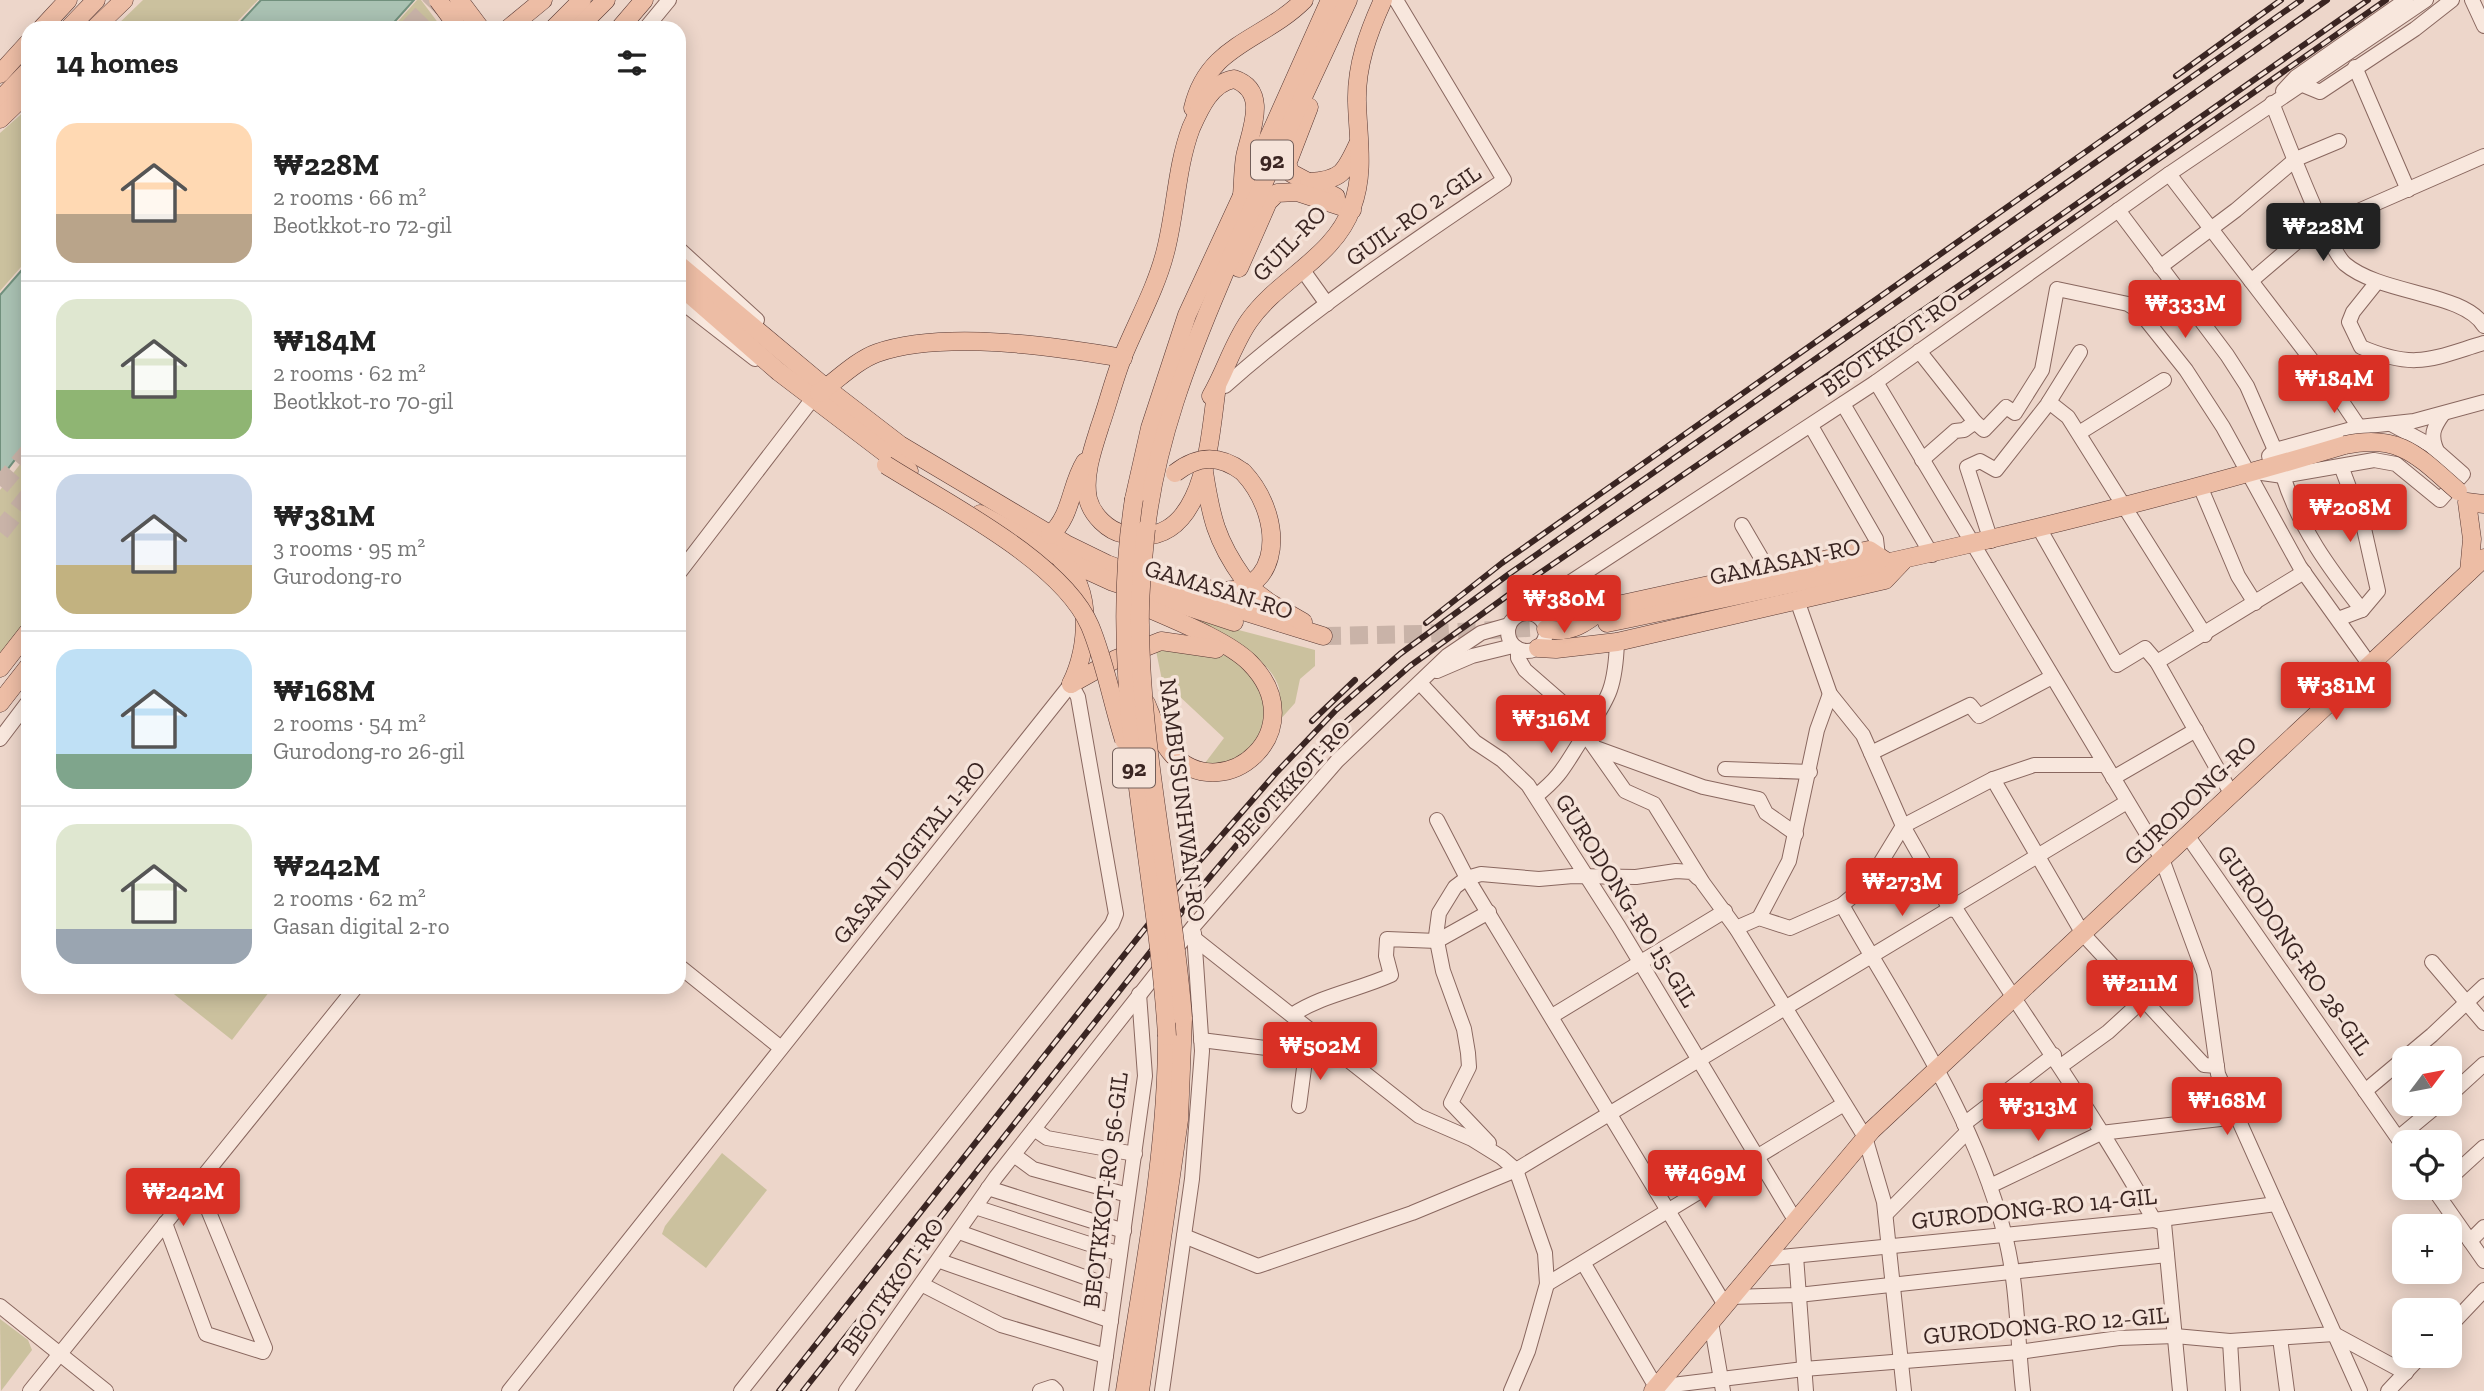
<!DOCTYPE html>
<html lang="en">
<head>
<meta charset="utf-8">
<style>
	:root { --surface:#fff; --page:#f6f6f6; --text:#222; --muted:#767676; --line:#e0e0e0; --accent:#d93025 }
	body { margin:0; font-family:"Zilla Slab",serif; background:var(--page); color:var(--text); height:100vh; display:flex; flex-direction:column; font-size:26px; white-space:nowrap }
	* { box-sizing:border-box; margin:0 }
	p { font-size:23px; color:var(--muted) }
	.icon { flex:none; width:38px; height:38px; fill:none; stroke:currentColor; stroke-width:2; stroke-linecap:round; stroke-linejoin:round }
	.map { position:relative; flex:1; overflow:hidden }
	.panel { position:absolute; left:21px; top:21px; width:665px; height:973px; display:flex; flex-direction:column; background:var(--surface); border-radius:21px; box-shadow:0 4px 18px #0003 }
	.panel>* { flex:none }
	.needle { width:46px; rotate:58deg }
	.buttons { position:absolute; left:2392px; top:1046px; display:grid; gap:14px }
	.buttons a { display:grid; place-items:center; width:70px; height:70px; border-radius:14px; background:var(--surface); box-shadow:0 4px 18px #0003; font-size:35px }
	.price { position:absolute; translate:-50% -60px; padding:0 16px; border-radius:7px; background:var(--accent); color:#fff; font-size:23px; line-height:46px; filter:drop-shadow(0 2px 4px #0008) }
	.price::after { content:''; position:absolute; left:50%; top:42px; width:21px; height:16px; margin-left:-10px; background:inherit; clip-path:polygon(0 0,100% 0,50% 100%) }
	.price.on { background:#222; color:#fff }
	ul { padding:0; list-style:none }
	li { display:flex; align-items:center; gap:21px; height:175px; padding:0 35px }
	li+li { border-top:2px solid var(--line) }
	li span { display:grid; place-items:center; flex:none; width:196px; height:140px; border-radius:21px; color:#555 }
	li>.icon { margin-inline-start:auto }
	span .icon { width:84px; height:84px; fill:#fffc; stroke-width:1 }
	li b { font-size:30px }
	h2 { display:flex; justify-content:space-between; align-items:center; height:84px; padding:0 35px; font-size:30px }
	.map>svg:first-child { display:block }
	.green { fill:#cbc19e }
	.water { fill:#aac2b3; stroke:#71907d; stroke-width:2 }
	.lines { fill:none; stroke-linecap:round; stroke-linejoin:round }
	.major-tunnel { stroke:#c9b3a8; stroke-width:18; stroke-dasharray:18 9; stroke-linecap:butt }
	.highway-tunnel { stroke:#c9b3a8; stroke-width:19; stroke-dasharray:19 10; stroke-linecap:butt }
	.minor-casing { stroke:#89675f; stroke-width:16 }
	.major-casing { stroke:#573732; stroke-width:19 }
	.minor { stroke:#f8e7dd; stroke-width:14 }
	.major { stroke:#edbda5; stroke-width:18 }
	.rail-casing { stroke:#3a2522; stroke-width:6 }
	.rail { stroke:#f5e3d9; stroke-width:3.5; stroke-dasharray:10; stroke-linecap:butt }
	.major-bridge-casing { stroke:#573732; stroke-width:19; stroke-linecap:butt }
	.major-bridge { stroke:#edbda5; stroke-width:18 }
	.labels { text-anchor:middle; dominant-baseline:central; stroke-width:7; stroke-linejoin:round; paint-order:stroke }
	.shield { fill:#f5e3d9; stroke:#725e59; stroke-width:2 }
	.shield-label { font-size:23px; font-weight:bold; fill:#3a2522 }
	.street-label { font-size:24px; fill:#3a2522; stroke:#f5e3d9 }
</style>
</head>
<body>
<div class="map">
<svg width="2484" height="1391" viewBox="0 0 2484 1391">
	<rect width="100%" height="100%" fill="#edd6ca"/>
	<g class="green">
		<polygon points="143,0 258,0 231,28 114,28"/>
		<polygon points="417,0 421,0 442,28 392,28"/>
		<polygon points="28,108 28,259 0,291 0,133"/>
		<polygon points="28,454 28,621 0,657 0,490"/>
		<path d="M1170 612 1315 650V666L1300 679 1295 703 1279 721C1279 711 1281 698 1279 688 1268 650 1203 628 1170 612Z"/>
		<path d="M1155 646C1182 650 1218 648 1241 663 1287 695 1264 772 1205 763L1224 738 1162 680Z"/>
		<polygon points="165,987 273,987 232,1040"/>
		<polygon points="722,1153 767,1190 706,1268 662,1234 665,1226"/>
		<polygon points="0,1319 28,1340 32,1350 1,1391"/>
	</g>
	<g class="water">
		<polygon points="261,0 414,0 389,28 235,28"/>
		<polygon points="28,263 28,443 0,479 0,295"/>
	</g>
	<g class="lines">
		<polyline class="major-tunnel" points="1323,636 1422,634 1561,626"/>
		<g class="highway-tunnel">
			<polyline points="409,28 436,0"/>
			<polyline points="0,486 28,453"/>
			<polyline points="0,532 28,497"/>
		</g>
		<defs>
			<g id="minor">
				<polyline points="2472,0 2484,26"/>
				<polyline points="646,28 669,0"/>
				<polyline points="2355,67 2408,190"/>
				<polyline points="2303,85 2320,92 2415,29 2452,0"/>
				<polyline points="2283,91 2296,77 2406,0"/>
				<path d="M2272 103C2284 132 2327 248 2345 264 2382 295 2464 292 2484 326"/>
				<polyline points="2169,174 2330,384 2359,427"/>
				<polyline points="2118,210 2227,355 2247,386 2275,450"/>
				<polyline points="679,249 757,320"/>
				<polyline points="2160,267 2236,210 2296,159 2339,141"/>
				<polyline points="1302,269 1327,304"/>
				<polyline points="2251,281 2299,240 2324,226 2484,156"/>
				<path d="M2377 282 2353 312 2349 322 2361 347C2415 370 2431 359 2484 343"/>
				<polyline points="679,300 755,359"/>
				<polyline points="1919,351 1975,422"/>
				<polyline points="1876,382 2162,859 2204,973 2218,1074 2360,1391"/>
				<path d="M1217 386H1225C1312 309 1408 245 1504 180L1396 0"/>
				<polyline points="2049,402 2068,417 2205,635"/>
				<polyline points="1843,404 1932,555"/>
				<polyline points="1811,426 1876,539 1878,556"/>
				<polyline points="2079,433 2164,380"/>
				<path d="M2437 451C2430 435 2433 428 2443 414"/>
				<polyline points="2269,456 2275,450 2359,427 2414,421 2484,402"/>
				<polyline points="1922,460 1955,431 1964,430 1975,422 1984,430 2006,407 2015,413 2042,370 2057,289 2128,304 2139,311 2186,370 2223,427 2300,567 2370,665"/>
				<polyline points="2255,472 2283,476 2374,460 2396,464 2440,500 2463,474 2430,445 2391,424"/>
				<path d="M2283 476C2299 527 2329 568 2362 610"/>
				<polyline points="2200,486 2238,576 2255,603"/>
				<polyline points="1742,525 1763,561 1764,573"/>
				<polyline points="2039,528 2117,665 2145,648 2157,662 2231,793"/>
				<polyline points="1991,541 1967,467 1980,461 1996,470 2047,405 2080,352"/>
				<polyline points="679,573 814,397"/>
				<path d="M1797 600 1830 694 1863 735 1903 826 1950 909 1957 911C2023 1014 2094 1113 2154 1220L2164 1223 2180 1391"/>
				<polyline points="1525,612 1876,382 2169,174 2426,0"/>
				<circle cx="1527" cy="632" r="19"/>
				<polyline points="2338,619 2362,610 2378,591 2363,524 2341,466"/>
				<polyline points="1518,649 1518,658 1525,670 1564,704 1625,791 1654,804 1703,883 1736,928 1865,1137 1884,1202 1904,1391"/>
				<polyline points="2157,662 2304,572"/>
				<polyline points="1437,671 1472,656 1513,646"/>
				<polyline points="1420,683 1475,742 1502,760 1528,785 1619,927 1795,1220"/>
				<polyline points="0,739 28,702"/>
				<polyline points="1596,748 1703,787 1759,799 1766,813 1796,834"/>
				<polyline points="1871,753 1970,705 1979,716 2052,677"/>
				<polyline points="1725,769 1810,772"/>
				<polyline points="2113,778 2196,730"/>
				<polyline points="1993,779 2083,934 2204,1065 2217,1066"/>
				<path d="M1536 796C1560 777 1564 767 1580 742 1606 700 1615 695 1617 642"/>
				<polyline points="1437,820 1467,878 1725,1305"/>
				<polyline points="2187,835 2404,1147"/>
				<path d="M1842 905C1902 1011 1973 1113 2004 1232 2018 1283 2017 1339 2023 1391"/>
				<polyline points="1759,918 1789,861 1817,730 1830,694"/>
				<polyline points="1736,928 1759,918 1790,928 1842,905 1860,890 1878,867 1903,826 1993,779 2034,765 2105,765"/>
				<polyline points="1195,939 1419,1116 1472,1139 1501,1157 1516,1170 1545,1253 1547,1284 1528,1351 1511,1391"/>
				<polyline points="2432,962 2484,1023"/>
				<polyline points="679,966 781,1048"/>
				<path d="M1292 1015C1322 995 1358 990 1391 975L1386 956 1387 939 1437 941 1489 912"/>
				<polyline points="1552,1016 1725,911"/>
				<polyline points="1201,1040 1306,1053 1299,1106"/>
				<polyline points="2061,1066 2108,1032 2144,999"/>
				<polyline points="2365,1091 2432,1035 2484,986"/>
				<polyline points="2450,1095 2484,1064"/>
				<polyline points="1964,1124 2054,1055"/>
				<polyline points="1034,1129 1047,1138 1135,1154"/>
				<polyline points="2398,1138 2439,1104"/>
				<polyline points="1489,1143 1451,1103 1469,1067 1468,1053 1464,1029 1443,971 1436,936 1439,913 1455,887 1467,878 1481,874 1539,879 1573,876 1636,877 1676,871 1692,872 1698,878"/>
				<polyline points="1014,1155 1033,1169 1128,1195"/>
				<polyline points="2450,1178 2484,1147"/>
				<polyline points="1990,1186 2101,1133 2237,1117"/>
				<polyline points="988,1188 1124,1231"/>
				<polyline points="2433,1188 2484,1261"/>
				<polyline points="975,1207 1120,1254"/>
				<polyline points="1886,1214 1967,1132"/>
				<polyline points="165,1223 206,1334 263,1352 265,1348 197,1183"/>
				<polyline points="959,1232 1115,1288"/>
				<polyline points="1184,1236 1258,1266 1412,1213 1516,1170 2127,802"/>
				<polyline points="2470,1241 2484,1227"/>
				<polyline points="1796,1256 1806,1391"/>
				<polyline points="1762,1259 2154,1220 2276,1204"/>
				<polyline points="940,1261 1111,1321"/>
				<polyline points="1584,1264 1656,1387 1804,1369 2019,1352 2119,1338 2175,1336 2230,1341 2334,1334 2406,1373"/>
				<polyline points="1547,1284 1844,1104"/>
				<polyline points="923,1285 1001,1325 1106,1356"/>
				<polyline points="1731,1297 1798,1295 2167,1255"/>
				<polyline points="0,1306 106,1391"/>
				<polyline points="1711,1322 1723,1391"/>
				<polyline points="2450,1326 2484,1290"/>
				<polyline points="2280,1338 2287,1391"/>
				<polyline points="2230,1341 2233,1391"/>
				<polyline points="30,1391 356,987"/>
				<polyline points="509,1391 1071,684 1078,697 1116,914 1112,924 741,1391"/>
				<polyline points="846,1391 996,1177 1193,927 1337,761 1447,656 1481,633 1509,625"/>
				<polyline points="1040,1391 1052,1387 1056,1391"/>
				<polyline points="1101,1391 1145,1076 1139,994"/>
				<polyline points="1162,1391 1192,1179 1202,1051 1194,933"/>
				<polyline points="2388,1391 2421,1356"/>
			</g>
			<g id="major">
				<polyline points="42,28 68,0"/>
				<polyline points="69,28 96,0"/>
				<polyline points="95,28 124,0"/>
				<polyline points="509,28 543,0"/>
				<polyline points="554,28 582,0"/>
				<polyline points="578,28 606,0"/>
				<polyline points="620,28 644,0"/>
				<polyline points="0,74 28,43"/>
				<polyline points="0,100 28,71"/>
				<polyline points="1309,107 1287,164 1291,173 1336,197"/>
				<path d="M1193 108C1208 44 1263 41 1304 0"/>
				<polyline points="0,119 28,92"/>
				<polyline points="1260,157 1330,0"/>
				<path d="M1309 182C1342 180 1345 172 1358 144"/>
				<polyline points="679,265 826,388 900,445 1066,544 1107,564 1175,590 1323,636"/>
				<polyline points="1239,268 1268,202 1277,193 1297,192 1352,210"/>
				<polyline points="679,285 779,372 909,471"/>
				<path d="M1217 386C1209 440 1206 552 1124 534 1108 531 1092 515 1088 499 1083 476 1093 448 1100 426 1108 403 1114 379 1123 356 1137 322 1156 288 1165 253 1176 212 1176 168 1191 128 1200 108 1211 83 1234 79 1270 91 1250 132 1245 157 1243 170 1243 184 1242 196"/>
				<path d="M819 393C836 381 857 360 877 353 944 330 1052 346 1123 358"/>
				<path d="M1211 396C1225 372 1233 344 1249 321 1278 279 1335 257 1352 207 1365 172 1358 139 1357 102 1356 66 1368 33 1383 0"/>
				<path d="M1204 472C1211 517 1216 540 1243 578"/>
				<polyline points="1134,499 1150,428 1187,315 1247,185"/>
				<polyline points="980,514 1065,560 1113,582 1234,622"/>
				<path d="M1146 529C1156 442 1187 361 1221 281 1260 186 1305 94 1348 0"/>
				<path d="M1050 535C1072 516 1070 486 1085 462"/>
				<path d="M1062 561C1094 590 1088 649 1071 684"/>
				<polyline points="2469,572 2472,539 2467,502 2484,504"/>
				<path d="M1197 586C1281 612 1290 522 1243 472"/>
				<polyline points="1250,588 1270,603 1303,622"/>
				<polyline points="1563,593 1575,617 1593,615"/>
				<path d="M1127 599C1161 615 1225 638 1250 663 1315 729 1226 808 1173 755 1160 741 1153 720 1146 703"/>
				<path d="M1607 623C1855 571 2102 518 2345 445"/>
				<path d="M1546 629C1571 634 1586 623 1604 608L1869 550 1890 564"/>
				<polyline points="1538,648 1556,649 1617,642 1885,580 1903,561"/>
				<polyline points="0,668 28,632"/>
				<polyline points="1071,684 1116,659 1161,641 1216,649"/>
				<polyline points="0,703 28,667"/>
				<path d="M1125 1391C1143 1273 1167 1155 1167 1036"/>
				<polyline points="1140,1391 1179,1120 1183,1018"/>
				<polyline points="1653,1391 1872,1130 2484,558"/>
			</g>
		</defs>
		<use href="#minor" class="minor-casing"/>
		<use href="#major" class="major-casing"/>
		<use href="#minor" class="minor"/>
		<use href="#major" class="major"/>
		<defs>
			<g id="rail">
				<polyline points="2176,76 2281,0"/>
				<polyline points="1961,297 2386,0"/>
				<polyline points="1426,623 1502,563 2301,0"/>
				<polyline points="1312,721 1355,680"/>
				<polyline points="779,1391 1189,873 1276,773 1336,710 1400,654 1509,574 2327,0"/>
				<polyline points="803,1391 1204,884 1289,783 1347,721 1410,666 1518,588 1995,261 2368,0"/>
			</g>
		</defs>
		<use href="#rail" class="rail-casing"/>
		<use href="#rail" class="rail"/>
		<defs>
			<g id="major-bridge">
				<polyline points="438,0 455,23"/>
				<polyline points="459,0 480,28"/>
				<path d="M2345 445C2400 433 2419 457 2458 491"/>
				<path d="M886 465C946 503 1062 561 1090 626 1105 662 1112 702 1124 740"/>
				<path d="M1175 473C1198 455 1219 454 1243 472"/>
				<path d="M1134 499C1105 679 1156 856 1167 1036"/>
				<path d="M1146 529C1143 561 1139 593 1140 625 1141 757 1173 887 1183 1018"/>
			</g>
		</defs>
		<use href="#major-bridge" class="major-bridge-casing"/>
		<use href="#major-bridge" class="major-bridge"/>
	</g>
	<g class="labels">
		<g class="shield">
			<rect x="1251" y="140.5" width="42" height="39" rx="5"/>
			<rect x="1113" y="748.5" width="42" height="39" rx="5"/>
		</g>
		<g class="shield-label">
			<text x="1272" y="160">92</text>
			<text x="1134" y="768">92</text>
		</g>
		<g class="street-label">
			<text transform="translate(1413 215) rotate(-35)">GUIL-RO 2-GIL</text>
			<text transform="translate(1289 243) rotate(-46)">GUIL-RO</text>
			<text transform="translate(1889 344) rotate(-35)">BEOTKKOT-RO</text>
			<text transform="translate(1785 561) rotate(-12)">GAMASAN-RO</text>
			<text transform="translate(1219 589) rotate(17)">GAMASAN-RO</text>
			<text transform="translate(1291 783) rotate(-47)">BEOTKKOT-RO</text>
			<text transform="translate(1183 800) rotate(83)">NAMBUSUNHWAN-RO</text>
			<text transform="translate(2190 800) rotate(-44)">GURODONG-RO</text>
			<text transform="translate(909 852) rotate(-51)">GASAN DIGITAL 1-RO</text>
			<text transform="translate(1627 900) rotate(58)">GURODONG-RO 15-GIL</text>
			<text transform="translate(2295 950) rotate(55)">GURODONG-RO 28-GIL</text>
			<text transform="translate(1105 1190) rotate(-83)">BEOTKKOT-RO 56-GIL</text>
			<text transform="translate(2034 1208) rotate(-6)">GURODONG-RO 14-GIL</text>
			<text transform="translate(892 1286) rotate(-55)">BEOTKKOT-RO</text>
			<text transform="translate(2046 1325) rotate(-5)">GURODONG-RO 12-GIL</text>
		</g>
	</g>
</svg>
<div class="buttons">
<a><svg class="needle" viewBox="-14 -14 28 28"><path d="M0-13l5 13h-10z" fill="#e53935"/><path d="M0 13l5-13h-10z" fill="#767676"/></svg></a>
<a><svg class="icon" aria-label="locate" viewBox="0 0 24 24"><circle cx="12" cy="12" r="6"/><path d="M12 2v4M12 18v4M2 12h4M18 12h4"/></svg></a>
<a>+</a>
<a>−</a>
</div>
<b class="price on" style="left:2323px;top:263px">₩228M</b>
<b class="price" style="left:2185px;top:340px">₩333M</b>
<b class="price" style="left:2334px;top:415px">₩184M</b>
<b class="price" style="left:2350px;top:544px">₩208M</b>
<b class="price" style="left:1564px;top:635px">₩380M</b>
<b class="price" style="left:2336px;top:722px">₩381M</b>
<b class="price" style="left:1551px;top:755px">₩316M</b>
<b class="price" style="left:1902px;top:918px">₩273M</b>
<b class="price" style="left:2140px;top:1020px">₩211M</b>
<b class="price" style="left:1320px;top:1082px">₩502M</b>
<b class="price" style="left:2227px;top:1137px">₩168M</b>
<b class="price" style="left:2038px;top:1143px">₩313M</b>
<b class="price" style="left:1705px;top:1210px">₩469M</b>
<b class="price" style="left:183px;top:1228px">₩242M</b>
<section class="panel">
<h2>14 homes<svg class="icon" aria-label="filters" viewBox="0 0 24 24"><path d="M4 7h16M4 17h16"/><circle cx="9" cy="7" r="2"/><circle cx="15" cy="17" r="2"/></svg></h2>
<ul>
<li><span style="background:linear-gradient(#ffd9b3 65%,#b9a48a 0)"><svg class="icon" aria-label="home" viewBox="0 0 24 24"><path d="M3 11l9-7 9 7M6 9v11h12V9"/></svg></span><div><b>₩228M</b><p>2 rooms · 66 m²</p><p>Beotkkot-ro 72-gil</p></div></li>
<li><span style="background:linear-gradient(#dfe7d0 65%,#8fb573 0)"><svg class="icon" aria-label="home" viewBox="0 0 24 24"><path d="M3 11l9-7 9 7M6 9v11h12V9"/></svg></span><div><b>₩184M</b><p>2 rooms · 62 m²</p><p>Beotkkot-ro 70-gil</p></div></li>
<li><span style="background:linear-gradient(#c9d6e8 65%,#c2b280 0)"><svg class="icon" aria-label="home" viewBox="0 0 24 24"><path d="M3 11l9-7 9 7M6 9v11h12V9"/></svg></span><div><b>₩381M</b><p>3 rooms · 95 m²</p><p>Gurodong-ro</p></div></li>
<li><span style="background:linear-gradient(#bfe0f5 75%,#7fa58c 0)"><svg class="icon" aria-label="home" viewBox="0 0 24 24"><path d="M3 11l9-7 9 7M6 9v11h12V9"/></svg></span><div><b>₩168M</b><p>2 rooms · 54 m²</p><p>Gurodong-ro 26-gil</p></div></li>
<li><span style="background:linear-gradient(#dfe7d0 75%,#9aa5b1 0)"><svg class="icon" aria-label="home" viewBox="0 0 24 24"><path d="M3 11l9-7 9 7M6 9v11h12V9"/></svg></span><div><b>₩242M</b><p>2 rooms · 62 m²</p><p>Gasan digital 2-ro</p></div></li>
</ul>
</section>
</div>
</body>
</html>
